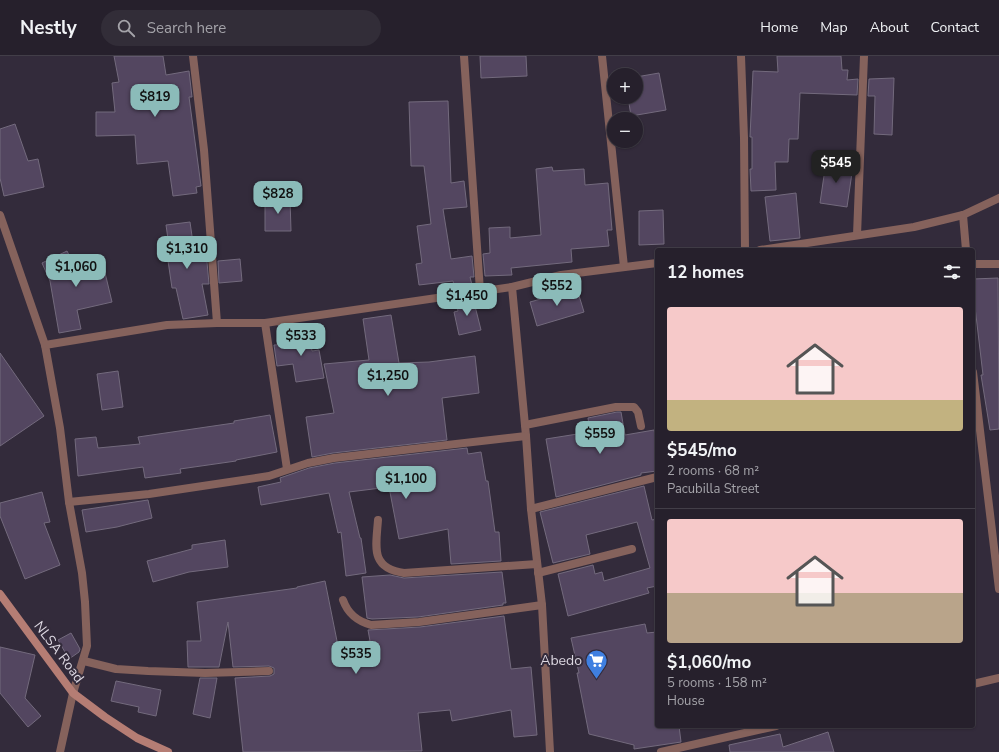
<!DOCTYPE html>
<html lang="en">
<head>
<meta charset="utf-8">
<style>
	:root { --surface:#26202c; --page:#322d38; --text:#f1f3f6; --muted:#a4a3a9; --line:#423e48; --accent:#8bbbb9 }
	body { margin:0; font-family:"Nunito Sans",sans-serif; background:var(--page); color:var(--text); height:100vh; display:flex; flex-direction:column; font-size:15px; white-space:nowrap }
	* { box-sizing:border-box; margin:0 }
	p { font-size:13px; color:var(--muted) }
	.icon { flex:none; width:22px; height:22px; fill:none; stroke:currentColor; stroke-width:2; stroke-linecap:round; stroke-linejoin:round }
	.map { position:relative; flex:1; overflow:hidden }
	.side { position:absolute; left:655px; top:192px; width:320px; height:480px; display:flex; flex-direction:column; background:var(--surface); border-radius:4px; box-shadow:0 1px 3px #0004,0 0 0 1px var(--line) }
	.side>* { flex:none }
	.fabs { position:absolute; left:607px; top:12px; display:grid; gap:8px }
	.fabs a { display:grid; place-items:center; width:36px; height:36px; border-radius:50%; background:var(--surface); box-shadow:0 1px 3px #0004,0 0 0 1px var(--line); font-size:20px }
	.price { position:absolute; translate:-50% -34px; padding:0 9px; border-radius:8px; background:var(--accent); color:#111; font-size:13px; line-height:26px; filter:drop-shadow(0 1px 2px #0008) }
	.price::after { content:''; position:absolute; left:50%; top:24px; width:12px; height:9px; margin-left:-6px; background:inherit; clip-path:polygon(0 0,100% 0,50% 100%) }
	.price.on { background:#222; color:#fff }
	ul { padding:0; list-style:none }
	li { display:grid; align-content:center; gap:8px; height:212px; padding:0 12px }
	li+li { border-top:1px solid var(--line) }
	li span { display:grid; place-items:center; height:124px; border-radius:4px; color:#555 }
	li>.icon { margin-inline-start:auto }
	span .icon { width:72px; height:72px; fill:#fffc; stroke-width:1 }
	li b { font-size:17px }
	h2 { display:flex; justify-content:space-between; align-items:center; height:48px; padding:0 12px; font-size:17px }
	header { display:flex; align-items:center; gap:24px; box-sizing:border-box; height:56px; padding:0 20px; background:var(--surface); border-bottom:1px solid var(--line) }
	header strong { font-size:19px }
	nav { display:flex; gap:22px; margin-inline-start:auto; font-size:14px }
	.search { width:280px; height:36px; background:var(--page); display:flex; align-items:center; gap:10px; box-sizing:border-box; padding:0 14px; border-radius:22px; color:var(--muted); font-size:15px }
	.map>svg:first-child { display:block }
	.building { fill:#534660; stroke:#736a7d }
	.lines { fill:none; stroke-linecap:round; stroke-linejoin:round }
	.minor { stroke:#85625c; stroke-width:8 }
	.secondary { stroke:#b57d74; stroke-width:8 }
	.labels { text-anchor:middle; dominant-baseline:central; stroke-width:4; stroke-linejoin:round; paint-order:stroke }
	.street-label { font-size:14px; fill:#dcd7e1; stroke:#332b3b }
	.poi-label { font-size:14px; fill:#dcd7e1; stroke:#332b3b; text-anchor:end }
</style>
</head>
<body>
<header>
<strong>Nestly</strong>
<div class="search"><svg class="icon" aria-label="search" viewBox="0 0 24 24"><circle cx="10" cy="10" r="6"/><path d="M15 15l6 6"/></svg>Search here</div>
<nav><a>Home</a><a>Map</a><a>About</a><a>Contact</a></nav>
</header>
<div class="map">
<svg width="999" height="696" viewBox="0 0 999 696">
	<rect width="100%" height="100%" fill="#332b3b"/>
	<g class="building">
		<polygon points="114,0 163,0 166,19 189,15 192,41 189,41 201,130 196,131 197,137 173,140 168,105 137,108 135,79 96,80 96,56 115,56 112,27 119,26"/>
		<polygon points="480,0 526,0 527,20 481,22"/>
		<polygon points="777,0 841,0 842,14 848,14 847,24 858,23 857,39 800,37 798,83 789,83 788,106 775,106 776,134 751,135 750,113 752,113 752,81 750,81 753,15 778,16"/>
		<polygon points="659,17 666,54 631,60 628,41 636,41 636,21"/>
		<polygon points="894,22 892,79 874,78 875,40 868,40 869,23"/>
		<polygon points="448,45 451,127 464,125 467,151 443,153 451,203 472,200 474,221 470,221 472,229 470,230 471,231 455,234 453,225 419,229 416,208 422,207 417,170 431,168 424,110 411,110 409,46"/>
		<polygon points="15,68 28,105 38,103 44,131 4,140 0,122 0,73"/>
		<polygon points="826,106 853,110 847,151 820,147"/>
		<polygon points="552,111 553,115 584,113 585,129 608,127 612,174 607,174 609,190 571,193 572,206 511,212 512,219 485,220 483,198 490,197 489,172 510,171 510,182 541,179 536,113"/>
		<polygon points="796,137 800,182 770,185 765,141"/>
		<polygon points="290,143 291,175 265,175 265,144"/>
		<polygon points="663,154 664,188 639,189 639,155"/>
		<polygon points="190,166 194,194 204,193 207,206 209,228 202,228 208,259 183,263 176,232 172,232 167,198 170,197 166,169"/>
		<polygon points="67,195 73,207 101,200 112,246 77,254 81,273 59,277 50,225 42,207"/>
		<polygon points="240,203 242,225 219,227 218,205"/>
		<polygon points="998,222 999,373 990,374 981,319 983,319 975,251 973,251 973,223"/>
		<polygon points="577,233 584,256 537,270 530,246"/>
		<polygon points="473,242 481,274 459,279 454,256 458,255 456,245"/>
		<polygon points="391,259 399,307 429,306 475,300 479,337 442,342 447,384 333,397 312,401 306,361 334,357 324,308 369,304 363,263"/>
		<polygon points="309,275 312,295 319,294 324,322 296,326 293,308 277,310 274,289 292,288 291,277"/>
		<polygon points="0,297 44,360 0,390"/>
		<polygon points="118,315 123,351 102,354 97,318"/>
		<polygon points="617,356 621,356 625,379 654,374 657,391 657,415 641,417 641,419 556,441 546,383 590,376 588,362"/>
		<polygon points="270,359 277,396 236,404 236,405 180,413 181,417 145,422 143,411 78,420 75,383 96,381 98,392 140,388 138,381 234,367 234,365"/>
		<polygon points="467,392 468,398 481,396 486,425 488,425 495,476 499,476 501,505 451,508 448,473 399,483 389,431 349,436 360,482 361,482 366,517 346,520 341,476 338,477 329,437 261,449 258,431 281,426 280,422 309,412 335,407"/>
		<polygon points="644,430 652,464 657,463 657,530 647,532 649,537 568,560 558,518 593,509 595,518 602,516 604,525 650,512 637,466 586,479 590,498 553,507 540,456"/>
		<polygon points="42,436 50,466 44,467 60,509 25,523 0,460 0,447"/>
		<polygon points="148,444 152,462 117,471 86,476 82,454"/>
		<polygon points="225,484 228,511 189,516 153,526 147,505 192,493 192,489"/>
		<polygon points="502,516 506,547 503,547 503,549 418,561 372,563 367,562 362,521 390,519 404,522"/>
		<polygon points="325,525 338,590 370,585 368,574 420,571 504,560 511,613 531,611 537,679 514,681 511,654 452,665 450,654 418,657 422,695 243,696 235,622 270,620 274,618 274,612 269,610 233,611 228,566 219,611 188,611 187,585 201,585 197,546 297,532 297,531"/>
		<polygon points="645,568 647,577 657,576 657,670 679,670 681,686 634,693 634,689 589,678 577,617 579,617 571,582"/>
		<polygon points="71,577 80,593 79,596 69,603 58,584"/>
		<polygon points="0,591 35,599 25,642 41,660 28,671 0,637"/>
		<polygon points="200,622 217,622 210,662 193,658"/>
		<polygon points="116,625 161,634 156,660 138,656 139,651 111,645"/>
		<polygon points="828,676 834,696 730,696 729,689 780,678 783,691"/>
	</g>
	<g class="lines">
		<g class="minor">
			<polyline points="193,0 204,94 217,267"/>
			<polyline points="464,0 480,235"/>
			<polyline points="602,0 624,211"/>
			<polyline points="741,0 744,82 745,194"/>
			<polyline points="0,159 45,289 60,372 69,446 82,517 85,546 87,590 73,637 60,696"/>
			<polyline points="963,159 966,194"/>
			<polyline points="857,179 864,0"/>
			<polyline points="760,194 914,171 963,159 999,142"/>
			<polyline points="973,208 999,208"/>
			<polyline points="512,231 526,380 531,453 542,549 550,696"/>
			<polyline points="265,267 287,413"/>
			<polyline points="45,289 167,269 217,267 265,267 512,231 561,219 657,207"/>
			<polyline points="973,316 999,533"/>
			<polyline points="525,369 616,351 634,351 638,356 641,370"/>
			<polyline points="69,446 149,438 269,420 308,407 334,402 526,380"/>
			<polyline points="531,453 657,421"/>
			<path d="M378 464C376 491 370 512 404 517L537 508"/>
			<polyline points="538,517 632,493"/>
			<path d="M343 544C348 558 357 565 371 569L419 566 542 549"/>
			<polyline points="84,605 116,613 148,615 205,617 269,615"/>
			<polyline points="973,628 999,622"/>
			<polyline points="661,696 776,670"/>
		</g>
		<polyline class="secondary" points="0,538 73,637 105,661 137,682 168,696"/>
	</g>
	<defs>
		<symbol id="supermarket-pin" viewBox="-11 -11 22 30"><path d="M0 17L-7.5 6A9.5 9.5 0 1 1 7.5 6Z" fill="#3f7fe0" stroke="#332b3b"/><path d="M-6-5.5h2.5l.6 2H6L4.5 2H-2.5L-4.4-4H-6ZM-1.5 3.2a1.3 1.3 0 1 0 .1 0ZM3 3.2a1.3 1.3 0 1 0 .1 0Z" fill="#fff"/></symbol>
	</defs>
	<g fill-rule="evenodd">
		<use href="#supermarket-pin" x="584" y="592" width="25" height="34"/>
	</g>
	<g class="labels">
		<g class="street-label">
			<text transform="translate(59 596) rotate(53)">NLSA Road</text>
		</g>
		<g class="poi-label">
			<text x="582" y="604">Abedo</text>
		</g>
	</g>
</svg>
<div class="fabs">
<a>+</a>
<a>−</a>
</div>
<b class="price" style="left:155px;top:62px">$819</b>
<b class="price on" style="left:836px;top:128px">$545</b>
<b class="price" style="left:278px;top:159px">$828</b>
<b class="price" style="left:187px;top:214px">$1,310</b>
<b class="price" style="left:76px;top:232px">$1,060</b>
<b class="price" style="left:557px;top:251px">$552</b>
<b class="price" style="left:467px;top:261px">$1,450</b>
<b class="price" style="left:301px;top:301px">$533</b>
<b class="price" style="left:388px;top:341px">$1,250</b>
<b class="price" style="left:600px;top:399px">$559</b>
<b class="price" style="left:406px;top:444px">$1,100</b>
<b class="price" style="left:356px;top:619px">$535</b>
<section class="side">
<h2>12 homes<svg class="icon" aria-label="filters" viewBox="0 0 24 24"><path d="M4 7h16M4 17h16"/><circle cx="9" cy="7" r="2"/><circle cx="15" cy="17" r="2"/></svg></h2>
<ul>
<li><span style="background:linear-gradient(#f6c9c9 75%,#c2b280 0)"><svg class="icon" aria-label="home" viewBox="0 0 24 24"><path d="M3 11l9-7 9 7M6 9v11h12V9"/></svg></span><div><b>$545/mo</b><p>2 rooms · 68 m²</p><p>Pacubilla Street</p></div></li>
<li><span style="background:linear-gradient(#f6c9c9 60%,#b9a48a 0)"><svg class="icon" aria-label="home" viewBox="0 0 24 24"><path d="M3 11l9-7 9 7M6 9v11h12V9"/></svg></span><div><b>$1,060/mo</b><p>5 rooms · 158 m²</p><p>House</p></div></li>
</ul>
</section>
</div>
</body>
</html>
